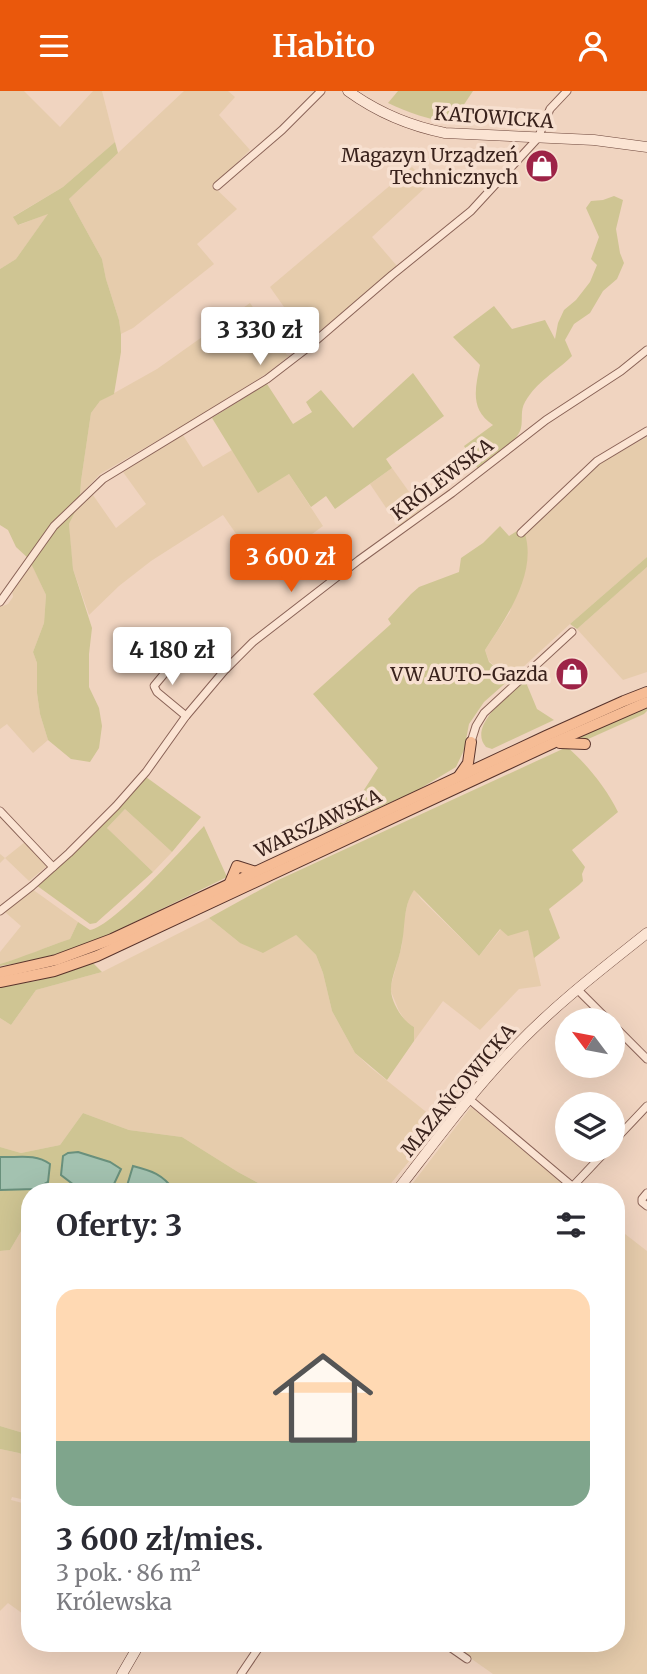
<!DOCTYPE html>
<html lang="pl">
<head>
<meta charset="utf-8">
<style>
	:root { --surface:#fff; --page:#f7f7f7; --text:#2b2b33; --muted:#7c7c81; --line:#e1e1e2; --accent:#ea580c }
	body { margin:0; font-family:Merriweather,serif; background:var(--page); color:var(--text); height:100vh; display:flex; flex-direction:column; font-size:26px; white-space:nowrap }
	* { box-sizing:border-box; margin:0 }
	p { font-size:23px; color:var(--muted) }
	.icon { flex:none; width:38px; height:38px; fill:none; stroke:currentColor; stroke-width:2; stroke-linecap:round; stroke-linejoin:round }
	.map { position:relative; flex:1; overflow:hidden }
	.panel { position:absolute; left:21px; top:1092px; width:604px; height:469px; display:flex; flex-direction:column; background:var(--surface); border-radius:28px; box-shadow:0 7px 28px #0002 }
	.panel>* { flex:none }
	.needle { width:46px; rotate:302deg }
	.tools { position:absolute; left:555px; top:917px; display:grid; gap:14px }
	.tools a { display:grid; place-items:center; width:70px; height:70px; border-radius:50%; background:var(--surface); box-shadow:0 7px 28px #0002; font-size:35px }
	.price { position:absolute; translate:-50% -60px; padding:0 16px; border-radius:7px; background:#fff; color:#222; font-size:23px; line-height:46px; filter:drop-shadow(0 2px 4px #0008) }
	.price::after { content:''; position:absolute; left:50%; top:42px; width:21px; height:16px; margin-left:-10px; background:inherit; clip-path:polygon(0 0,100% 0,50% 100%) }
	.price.on { background:var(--accent); color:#fff }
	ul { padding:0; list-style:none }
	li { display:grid; align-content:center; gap:14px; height:371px; padding:0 35px }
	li+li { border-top:2px solid var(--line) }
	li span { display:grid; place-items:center; height:217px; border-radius:21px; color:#555 }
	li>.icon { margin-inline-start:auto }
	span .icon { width:126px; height:126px; fill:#fffc; stroke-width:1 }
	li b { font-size:30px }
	h2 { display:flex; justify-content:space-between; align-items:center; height:84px; padding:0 35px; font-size:30px }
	header { display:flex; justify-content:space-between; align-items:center; height:91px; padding:0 35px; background:var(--accent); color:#fff; font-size:32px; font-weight:600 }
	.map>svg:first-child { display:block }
	.farmland { fill:#e6ccac }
	.green { fill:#cfc593 }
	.water { fill:#a3c2b0; stroke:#69907c; stroke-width:2 }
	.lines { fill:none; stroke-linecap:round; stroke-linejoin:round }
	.street-casing { stroke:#8a6357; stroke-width:9 }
	.secondary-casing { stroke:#6c453a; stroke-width:11 }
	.primary-casing { stroke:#58332b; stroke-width:12 }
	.street { stroke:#fbe4d3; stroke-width:7 }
	.secondary { stroke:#fbe4d3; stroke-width:10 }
	.primary { stroke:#f6bc95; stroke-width:10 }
	.labels { text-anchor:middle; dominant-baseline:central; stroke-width:7; stroke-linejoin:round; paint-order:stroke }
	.street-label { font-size:19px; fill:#39221c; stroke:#f7e0d0 }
	.poi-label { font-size:19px; fill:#39221c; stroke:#f7e0d0; text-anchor:end }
</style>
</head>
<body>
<header><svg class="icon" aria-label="menu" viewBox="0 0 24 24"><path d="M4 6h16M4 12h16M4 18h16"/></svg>Habito<svg class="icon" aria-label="person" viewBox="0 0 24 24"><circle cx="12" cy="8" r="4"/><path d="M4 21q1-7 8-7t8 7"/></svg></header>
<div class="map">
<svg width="647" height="1583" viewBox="0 0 647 1583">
	<rect width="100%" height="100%" fill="#f0d4c0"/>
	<g class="farmland">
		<polygon points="0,0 24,0 60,36 93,0 102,0 115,51 63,96 14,125 19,134 49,122 16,168 0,178"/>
		<polygon points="184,0 228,0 235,6 219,24 250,59 213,95 237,118 197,153 214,173 133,237 121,243 119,229 106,188 102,168 69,108"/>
		<polygon points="412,76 429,93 372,146 397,175 308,250 270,196"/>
		<polygon points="250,212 287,264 290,264 269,281 210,319 100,383 81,403 81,390 91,322 100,310 157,278"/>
		<polygon points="183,344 203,376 232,359 258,401 289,383 323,435 286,462 273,443 248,460 223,424 151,470 119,495 89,524 73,478 71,459 69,433 77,417 93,404 116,437 146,413 123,381"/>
		<polygon points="647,346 647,466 570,533 510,588 489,570 485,559 510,521 525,443 599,373"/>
		<polygon points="392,377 422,419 399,436 370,393"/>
		<polygon points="31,471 46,504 44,532 33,561 37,572 37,602 40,623 48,649 33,662 7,633 0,638 0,516 8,513 13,506 12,499"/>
		<polygon points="647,476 647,581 623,589 577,538"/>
		<polygon points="125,718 172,761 153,781 107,737"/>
		<polygon points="25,751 47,775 29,790 5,767 0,772 0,763 5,767"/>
		<polygon points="32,798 78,831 70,848 50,855 26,865 0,873 0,861 21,835 5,821"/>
		<polygon points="414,798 421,808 479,865 501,838 528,838 541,895 519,898 480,939 443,910 414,950 414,936 407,932 399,920 390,898 402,854 404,828 409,807"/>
		<polygon points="209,827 240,852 284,849 296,844 316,864 323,882 332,920 355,962 370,976 440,1032 384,1101 275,1101 238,1081 182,1046 129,1039 83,1022 60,1054 21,1062 0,1056 0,927 11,934 36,899 102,881"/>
		<polygon points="471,1016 573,1101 406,1101"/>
		<polygon points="30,1125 30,1344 0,1335 0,1160 10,1159"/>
		<polygon points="616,1136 647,1160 647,1583 493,1583 449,1552 616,1552"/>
		<polygon points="0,1358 19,1362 30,1367 30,1410 12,1406 11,1409 30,1414 30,1528 8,1512 0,1520"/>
	</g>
	<g class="green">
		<path d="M398 0H473L451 33C430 28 408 22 388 12Z"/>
		<polygon points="115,51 118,62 69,108 102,168 106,188 119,229 121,243 121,261 114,303 100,310 91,322 81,390 80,411 69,433 73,478 92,537 89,563 89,596 99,617 102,635 99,657 90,671 71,668 48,649 40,623 37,602 37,572 33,561 44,532 46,504 29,468 16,456 8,439 0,434 0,178 16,168 48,123 18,134 13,126 63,96"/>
		<path d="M614 105 623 109 616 138 620 162 624 172 617 188 603 200 590 222 574 233 565 249 572 265C556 281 537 290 525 311 520 320 523 328 521 337 518 351 490 369 478 378L464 355 493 334C470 319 475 298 480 274L453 246 494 215 512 238 545 229 555 248 558 232 564 219 576 209 590 191 597 174 591 168 599 146 586 117 591 110 603 109Z"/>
		<polygon points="413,282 444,325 386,368 392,377 335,418 326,405 311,416 289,383 258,402 212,327 267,293 293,333 312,321 306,311 321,299 353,337"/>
		<path d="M500 435 509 445 517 440 525 443C537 483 506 527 485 559L489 571 510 588 484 611 469 633 464 659 456 676 416 700 317 744C327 735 338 728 348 719 360 707 369 691 378 677L313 603 391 533 388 528 411 503 419 496 459 481 461 467 483 452Z"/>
		<polygon points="647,466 647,476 577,538 570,533"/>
		<path d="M525 589 537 618 554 629 492 658 486 656C467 635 510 603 525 589Z"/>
		<polygon points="647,615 647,620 644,623 586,649 570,648"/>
		<path d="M567 656C588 674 606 697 618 721L572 759 585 776 582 783 583 790 579 794 549 818 560 847 534 867 528 839 508 845 500 838 479 865 414 799C402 817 406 837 401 857 399 869 390 889 391 900 392 913 403 930 414 936V950L387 989 355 962 332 920 323 882 316 864 296 844 263 862 240 852 209 827 276 790Z"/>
		<polygon points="146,686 201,726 172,761 125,718 107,737 153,781 96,832 90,833 36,794 93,744"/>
		<path d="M204 735 227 786 104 846 60 862 30 870 0 875V873C24 866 46 856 70 848L78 831 90 839C114 835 184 756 204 735Z"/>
		<polygon points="93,872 102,881 36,899 11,934 0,927 0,896 36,890"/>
		<polygon points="83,1022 129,1039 182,1046 238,1081 275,1101 67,1101 60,1099 57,1101 30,1101 30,1125 10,1159 0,1160 0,1056 21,1062 60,1054"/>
		<polygon points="0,1335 30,1344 30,1367 19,1362 0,1358"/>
	</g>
	<g class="water">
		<polygon points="78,1061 110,1071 121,1078 114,1093 74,1094 61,1084 63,1065 68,1062"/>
		<path d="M0 1066C17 1067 35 1062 50 1073L48 1091 35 1098 0 1099Z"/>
		<path d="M133 1075C152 1080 162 1083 174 1099V1101H131L126 1098Z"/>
	</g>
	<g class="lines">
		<defs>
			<g id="street">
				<polyline points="217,95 282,39 321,0"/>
				<polyline points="521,442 597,370 647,340"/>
				<polyline points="0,511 54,435 103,388 267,288 306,258 392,184 471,120 538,47 550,18 567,0"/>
				<polyline points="179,565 154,595 157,601 186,625"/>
				<polyline points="471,651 476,635 484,622 572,541"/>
				<polyline points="0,720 53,776"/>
				<polyline points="0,820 32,795 69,762 116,715 146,681 186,625 224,580 253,551 359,469 452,402 546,329 621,280 647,259"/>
				<polyline points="577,898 608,929"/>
				<polyline points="612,933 647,968"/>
				<polyline points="469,1008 579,1101"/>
				<polyline points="612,1052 647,1015"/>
				<polyline points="573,1095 607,1059"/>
				<polyline points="647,1102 642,1108 642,1111 647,1115"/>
				<polyline points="444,1552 467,1568"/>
				<polyline points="241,1583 262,1552"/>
			</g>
			<g id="secondary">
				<path d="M348 0C377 21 410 35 445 42L594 49 647 56"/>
				<path d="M396 1101C435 1051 472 1000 516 955 556 913 602 878 647 842"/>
				<polyline points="122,1583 140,1552"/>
			</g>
			<g id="primary">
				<polyline points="560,652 585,653"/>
				<polyline points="459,685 468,672 471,651"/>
				<polyline points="229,794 237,775 256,781"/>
				<polyline points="0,882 56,869 112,848 546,645 624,610 647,601"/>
				<polyline points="0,891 54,880 97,865 553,652 647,611"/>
			</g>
		</defs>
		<use href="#street" class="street-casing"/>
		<use href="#secondary" class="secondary-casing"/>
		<use href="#primary" class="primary-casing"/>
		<use href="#street" class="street"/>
		<use href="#secondary" class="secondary"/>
		<use href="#primary" class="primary"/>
	</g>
	<defs>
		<symbol id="shop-disc" viewBox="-11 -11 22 22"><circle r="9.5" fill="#9d2347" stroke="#f7e0d0"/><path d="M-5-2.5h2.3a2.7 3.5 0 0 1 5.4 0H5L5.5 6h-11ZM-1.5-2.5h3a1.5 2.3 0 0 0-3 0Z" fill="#fff"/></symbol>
	</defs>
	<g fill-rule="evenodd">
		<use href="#shop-disc" x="523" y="56" width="38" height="38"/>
		<use href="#shop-disc" x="553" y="564" width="38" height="38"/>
	</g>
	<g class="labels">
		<g class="street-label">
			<text transform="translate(494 26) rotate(4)">KATOWICKA</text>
			<text transform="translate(442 388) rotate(-37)">KRÓLEWSKA</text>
			<text transform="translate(318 732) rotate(-25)">WARSZAWSKA</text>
			<text transform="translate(458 999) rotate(-50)">MAZAŃCOWICKA</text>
		</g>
		<g class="poi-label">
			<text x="518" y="64">Magazyn Urządzeń<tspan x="518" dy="22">Technicznych</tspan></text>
			<text x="548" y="583">VW AUTO-Gazda</text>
		</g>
	</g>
</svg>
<div class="tools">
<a><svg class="needle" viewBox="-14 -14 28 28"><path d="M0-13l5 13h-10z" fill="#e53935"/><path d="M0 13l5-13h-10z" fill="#7c7c81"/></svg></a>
<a><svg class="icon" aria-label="layers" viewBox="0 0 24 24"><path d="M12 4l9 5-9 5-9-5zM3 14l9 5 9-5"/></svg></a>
</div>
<b class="price" style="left:260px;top:276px">3 330 zł</b>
<b class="price on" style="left:291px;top:503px">3 600 zł</b>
<b class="price" style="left:172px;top:596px">4 180 zł</b>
<section class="panel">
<h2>Oferty: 3<svg class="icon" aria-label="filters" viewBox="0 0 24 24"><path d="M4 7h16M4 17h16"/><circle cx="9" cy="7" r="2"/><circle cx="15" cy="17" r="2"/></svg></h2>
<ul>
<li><span style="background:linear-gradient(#ffd9b3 70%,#7fa58c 0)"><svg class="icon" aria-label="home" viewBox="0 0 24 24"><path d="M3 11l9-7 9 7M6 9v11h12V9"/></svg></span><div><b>3 600 zł/mies.</b><p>3 pok. · 86 m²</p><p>Królewska</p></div></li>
</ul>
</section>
</div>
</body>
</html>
